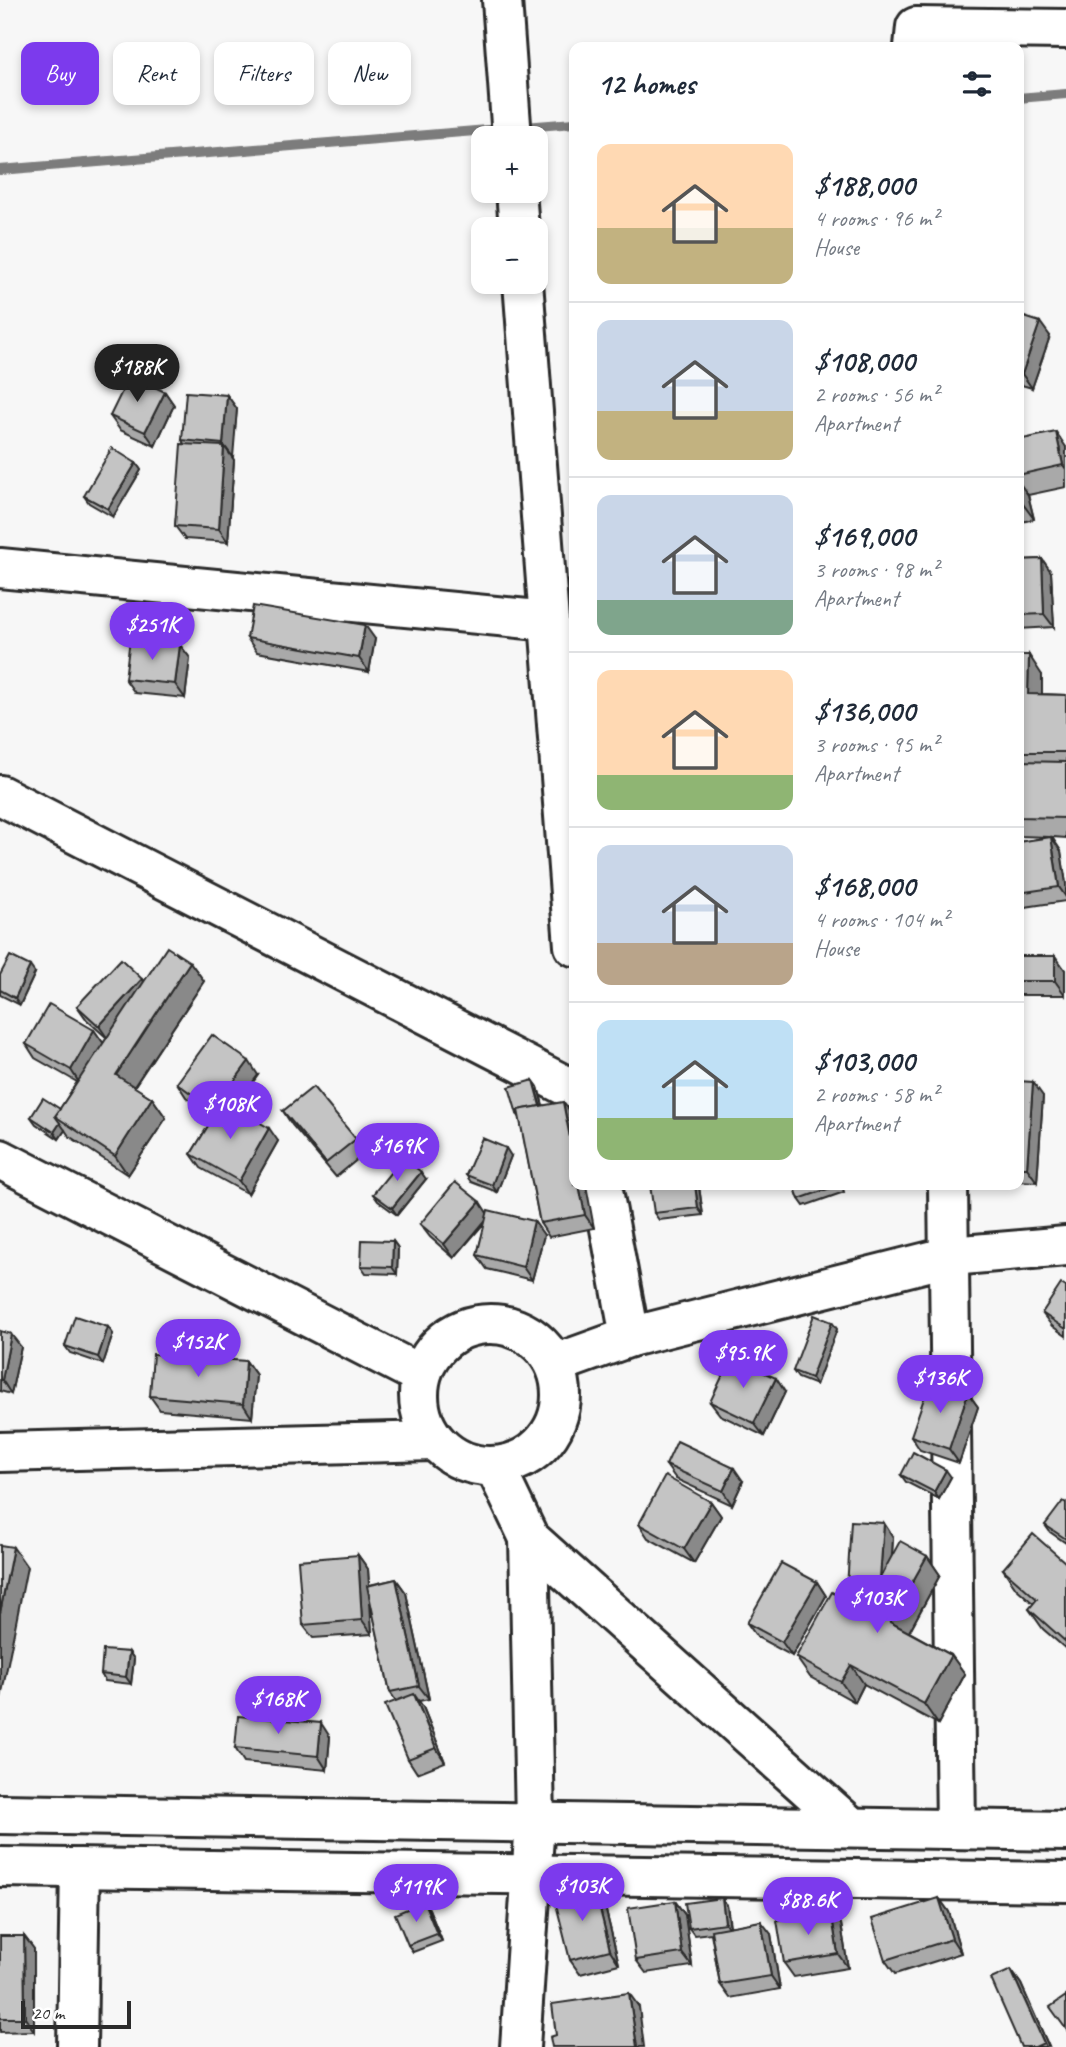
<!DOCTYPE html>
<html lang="en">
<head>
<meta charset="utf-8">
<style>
	:root { --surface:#fff; --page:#f2f2f3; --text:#1f2937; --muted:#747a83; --line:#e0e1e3; --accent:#7c3aed }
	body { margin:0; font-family:Caveat,sans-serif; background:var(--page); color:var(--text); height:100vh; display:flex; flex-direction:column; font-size:26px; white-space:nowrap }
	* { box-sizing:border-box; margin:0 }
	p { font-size:23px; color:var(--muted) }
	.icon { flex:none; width:38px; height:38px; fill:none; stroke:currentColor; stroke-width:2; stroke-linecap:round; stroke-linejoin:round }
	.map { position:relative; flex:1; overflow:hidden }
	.panel { position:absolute; left:569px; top:42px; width:455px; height:1148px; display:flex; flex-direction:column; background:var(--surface); border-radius:14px; box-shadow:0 4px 10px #0003 }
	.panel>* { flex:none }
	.top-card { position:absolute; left:21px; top:42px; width:443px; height:63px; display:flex; gap:14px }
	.fabs { position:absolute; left:471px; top:126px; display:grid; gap:14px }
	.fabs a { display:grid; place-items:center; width:77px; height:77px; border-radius:14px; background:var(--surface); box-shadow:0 4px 10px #0003; font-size:35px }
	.scale { position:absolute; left:21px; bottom:18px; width:110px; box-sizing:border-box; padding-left:7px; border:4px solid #2b2b2b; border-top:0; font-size:19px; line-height:24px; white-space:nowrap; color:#2b2b2b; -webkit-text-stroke:5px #fff; paint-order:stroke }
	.price { position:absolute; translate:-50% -60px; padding:0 16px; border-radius:24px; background:var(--accent); color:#fff; font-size:23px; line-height:46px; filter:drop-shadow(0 2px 4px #0008) }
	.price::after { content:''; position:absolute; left:50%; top:42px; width:21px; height:16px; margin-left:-10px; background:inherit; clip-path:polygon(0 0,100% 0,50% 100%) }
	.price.on { background:#222; color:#fff }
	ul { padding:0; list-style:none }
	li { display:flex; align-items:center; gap:21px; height:175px; padding:0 28px }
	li+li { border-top:2px solid var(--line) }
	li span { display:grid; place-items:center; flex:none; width:196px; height:140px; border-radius:14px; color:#555 }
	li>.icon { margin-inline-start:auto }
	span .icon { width:84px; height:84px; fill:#fffc; stroke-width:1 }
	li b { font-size:30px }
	h2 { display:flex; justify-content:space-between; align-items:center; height:84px; padding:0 28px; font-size:30px }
	.chip { padding:0 24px; border-radius:14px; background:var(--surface); box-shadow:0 4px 10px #0003; font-size:24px; line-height:63px }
	.chip.on { background:var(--accent); color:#fff }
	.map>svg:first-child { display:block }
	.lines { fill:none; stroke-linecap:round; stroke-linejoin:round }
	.stream { stroke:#7b7b7b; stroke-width:10 }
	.minor-casing { stroke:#2b2b2b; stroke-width:44 }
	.minor { stroke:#fff; stroke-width:38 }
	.wall { fill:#a9a9a9; stroke:#2b2b2b; stroke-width:2 }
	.shaded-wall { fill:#898989; stroke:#2b2b2b; stroke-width:2 }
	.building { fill:#c4c4c4; stroke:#2b2b2b; stroke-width:2 }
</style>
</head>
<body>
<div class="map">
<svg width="1066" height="2047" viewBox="0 0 1066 2047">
	<rect width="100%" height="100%" fill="#f7f7f7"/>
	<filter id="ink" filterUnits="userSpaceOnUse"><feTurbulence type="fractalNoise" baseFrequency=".0143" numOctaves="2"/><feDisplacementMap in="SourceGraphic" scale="14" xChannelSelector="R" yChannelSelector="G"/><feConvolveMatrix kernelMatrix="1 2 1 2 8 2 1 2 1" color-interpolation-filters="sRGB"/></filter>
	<g filter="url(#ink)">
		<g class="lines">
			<g class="stream">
				<polyline points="1018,98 1066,94"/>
				<polyline points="0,170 574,123"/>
			</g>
			<defs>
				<g id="minor">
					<polyline points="502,0 512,138"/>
					<polyline points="914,47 916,27 1066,29"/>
					<polyline points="516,191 519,229"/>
					<polyline points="523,282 574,946"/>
					<polyline points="0,568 549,621"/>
					<polyline points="0,795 574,1090"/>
					<polyline points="0,1159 421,1375"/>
					<polyline points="602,1185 630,1337"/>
					<polyline points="948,1185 956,1829"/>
					<circle cx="490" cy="1395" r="71"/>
					<polyline points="555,1364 630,1337 951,1256 1066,1246"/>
					<polyline points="0,1452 434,1441"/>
					<polyline points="495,1467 529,1538 850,1826"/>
					<polyline points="0,1814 1066,1831"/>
					<polyline points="0,1867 1066,1882"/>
					<polyline points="77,2047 80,1868"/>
					<polyline points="520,2047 535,1821 529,1538"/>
				</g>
			</defs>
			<use href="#minor" class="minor-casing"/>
			<use href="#minor" class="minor"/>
		</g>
		<g class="wall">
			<polygon points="1018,315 1050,336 1032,388 1018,384"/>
			<polygon points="165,392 174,405 155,446 120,430 110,416"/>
			<polygon points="227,395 237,409 232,457 234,460 228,542 185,539 175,526 184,444 182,440"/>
			<polygon points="1018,440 1066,447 1066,487 1028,495 1034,519 1018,523"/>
			<polygon points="136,463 141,470 113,517 89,503 84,496"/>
			<polygon points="1042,559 1051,572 1054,627 1018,629 1018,560"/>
			<polygon points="247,638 375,639 369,672 257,652"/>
			<polygon points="180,645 190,658 185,698 135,693 125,679"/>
			<polygon points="1018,655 1042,675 1042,694 1066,695 1066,838 1052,837 1061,851 1066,884 1066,901 1018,908 1018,842 1050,837 1018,836"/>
			<polygon points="1018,956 1055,956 1065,970 1065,995 1018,995"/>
			<polygon points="190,962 204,981 134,1087 152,1098 166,1118 128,1175 69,1136 65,1130 59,1139 36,1124 31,1117 60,1109 77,1082 35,1058 26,1044 94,1030 103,1043 107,1038 87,1020 77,1006 144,981"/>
			<polygon points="35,973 20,1005 0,995 0,975"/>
			<polygon points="258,1075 234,1108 278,1141 248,1194 201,1168 191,1154 214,1117 186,1097 177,1083"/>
			<polygon points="533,1080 538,1087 543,1105 573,1115 574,1121 574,1185 594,1228 549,1237 540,1223 520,1118 517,1114"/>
			<polygon points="1018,1081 1043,1096 1037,1182 1018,1181"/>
			<polygon points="283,1111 356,1139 365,1153 336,1177 292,1125"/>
			<polygon points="511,1156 497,1192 471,1182 466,1175"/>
			<polygon points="426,1179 397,1215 378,1201 373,1194"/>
			<polygon points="794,1185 842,1185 844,1192 804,1206 799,1199"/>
			<polygon points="699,1187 703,1215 659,1220 654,1213"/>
			<polygon points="487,1213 544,1235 532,1280 487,1269 477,1255 486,1221 454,1258 430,1237 420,1224"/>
			<polygon points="393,1241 398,1248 397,1274 366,1273 361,1266"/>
			<polygon points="1066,1287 1066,1336 1052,1326 1042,1313"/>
			<polygon points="108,1327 113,1334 103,1364 70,1353 65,1346"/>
			<polygon points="837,1329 816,1385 798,1378 793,1371"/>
			<polygon points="0,1331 21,1347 11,1394 0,1391"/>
			<polygon points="246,1361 256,1375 252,1418 160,1410 150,1396"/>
			<polygon points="785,1392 764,1436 720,1415 710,1402"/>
			<polygon points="968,1393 978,1407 959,1463 920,1450 911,1436"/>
			<polygon points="666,1465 743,1481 732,1505 676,1479"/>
			<polygon points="901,1475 951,1477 939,1499 906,1482"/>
			<polygon points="711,1502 721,1516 694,1563 648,1538 639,1524"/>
			<polygon points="1066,1503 1066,1543 1050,1532 1045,1525"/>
			<polygon points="893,1537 892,1556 927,1556 940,1575 909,1632 951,1655 965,1674 938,1724 864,1684 855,1702 810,1677 796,1657 863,1609 867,1603 856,1602 847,1589"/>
			<polygon points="358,1555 368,1569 369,1585 396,1579 406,1593 429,1699 419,1701 423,1707 445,1762 417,1773 408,1759 396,1701 390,1692 370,1599 372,1634 313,1638 303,1625"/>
			<polygon points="1066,1563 1066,1649 1043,1629 1029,1609 1034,1604 1016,1588 1003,1569"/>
			<polygon points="817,1582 826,1596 792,1656 757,1637 747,1623"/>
			<polygon points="129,1652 134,1659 131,1684 105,1681 101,1674"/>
			<polygon points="330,1737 327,1770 244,1762 235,1748"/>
			<polygon points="594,1885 603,1899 619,1964 580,1974 570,1960"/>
			<polygon points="939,1898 949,1912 961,1953 895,1974 885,1960"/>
			<polygon points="675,1901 685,1915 692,1966 646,1973 636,1960"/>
			<polygon points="727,1905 730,1926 771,1934 780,1989 730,1998 720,1984 711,1933 694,1935 689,1928"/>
			<polygon points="429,1909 442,1941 413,1952 408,1945"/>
			<polygon points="831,1911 841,1924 848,1968 794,1977 784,1963"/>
			<polygon points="0,1936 24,1936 34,1949 34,2031 0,2032"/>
			<polygon points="1011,1970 1021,1984 1049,2047 1021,2047"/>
		</g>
		<g class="shaded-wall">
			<polygon points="1040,322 1050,336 1032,388 1022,374"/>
			<polygon points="165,392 174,405 155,446 145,432"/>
			<polygon points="227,395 237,409 233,457 223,444"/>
			<polygon points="1056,432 1066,447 1066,469 1063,465"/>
			<polygon points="224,446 234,460 228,542 219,529"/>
			<polygon points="136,463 141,470 113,517 108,509"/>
			<polygon points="1018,481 1028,495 1034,519 1020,500 1018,493"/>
			<polygon points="1042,559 1051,572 1054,627 1044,614"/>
			<polygon points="365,625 375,639 369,672 359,658"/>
			<polygon points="180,645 190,658 185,698 175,684"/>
			<polygon points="1029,655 1042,675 1042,714 1028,694"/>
			<polygon points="1051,837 1061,851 1066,884 1066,897 1059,887"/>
			<polygon points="1055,956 1065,970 1065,995 1055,981"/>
			<polygon points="190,962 204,981 129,1094 116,1075"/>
			<polygon points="30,966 35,973 20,1005 15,998"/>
			<polygon points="142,979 152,992 108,1039 99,1026"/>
			<polygon points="94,1030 104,1044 80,1084 71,1070"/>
			<polygon points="249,1061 258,1075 223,1123 213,1110"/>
			<polygon points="533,1080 538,1087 545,1114 541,1107"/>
			<polygon points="1033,1082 1043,1096 1037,1182 1027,1168"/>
			<polygon points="152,1098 166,1118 128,1175 115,1156"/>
			<polygon points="563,1102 573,1115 574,1121 574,1158"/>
			<polygon points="60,1123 65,1130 59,1139 54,1132"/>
			<polygon points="269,1128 278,1141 248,1194 239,1181"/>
			<polygon points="506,1148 511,1156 497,1192 492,1185"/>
			<polygon points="421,1172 426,1179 397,1215 392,1208"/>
			<polygon points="579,1185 586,1185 594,1228 585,1215"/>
			<polygon points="695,1185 698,1185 699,1187 703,1215 698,1208"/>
			<polygon points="480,1202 489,1216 454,1258 444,1244"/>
			<polygon points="534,1221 544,1235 532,1280 523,1267"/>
			<polygon points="393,1241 398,1248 397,1274 392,1267"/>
			<polygon points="832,1322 837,1329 816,1385 811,1378"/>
			<polygon points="108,1327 113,1334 103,1364 98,1357"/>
			<polygon points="11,1334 21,1347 11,1394 2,1380"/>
			<polygon points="246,1361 256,1375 252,1418 243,1404"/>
			<polygon points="776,1378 785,1392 764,1436 754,1423"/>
			<polygon points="968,1393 978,1407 959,1463 949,1449"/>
			<polygon points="734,1468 743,1481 732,1505 723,1491"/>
			<polygon points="946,1470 951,1477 939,1499 934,1492"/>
			<polygon points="711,1502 721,1516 694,1563 684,1549"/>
			<polygon points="884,1523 893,1537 889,1604 879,1591"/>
			<polygon points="13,1547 27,1567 0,1703 0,1613"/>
			<polygon points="358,1555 368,1569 372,1634 362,1620"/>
			<polygon points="927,1556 940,1575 904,1641 890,1622"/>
			<polygon points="396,1579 406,1593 429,1699 419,1686"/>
			<polygon points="817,1582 826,1596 792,1656 782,1642"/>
			<polygon points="129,1652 134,1659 131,1684 126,1677"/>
			<polygon points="951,1655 965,1674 938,1724 924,1704"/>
			<polygon points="851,1665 864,1684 855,1702 841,1682"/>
			<polygon points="414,1694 423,1707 445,1762 436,1748"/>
			<polygon points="321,1723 330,1737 327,1770 318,1756"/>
			<polygon points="594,1885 603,1899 619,1964 610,1950"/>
			<polygon points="722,1898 727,1905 730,1930 725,1923"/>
			<polygon points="939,1898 949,1912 961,1953 952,1939"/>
			<polygon points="675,1901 685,1915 692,1966 682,1953"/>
			<polygon points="424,1902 429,1909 442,1941 437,1934"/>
			<polygon points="831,1911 841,1924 848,1968 838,1954"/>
			<polygon points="761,1921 771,1934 780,1989 771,1976"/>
			<polygon points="24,1936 34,1949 34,2031 25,2018"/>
			<polygon points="1011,1970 1021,1984 1049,2047 1046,2047 1044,2043"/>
			<polygon points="629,1993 639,2007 644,2047 637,2047"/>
		</g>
		<g class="building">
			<polygon points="1018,315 1040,322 1022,374 1018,373"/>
			<polygon points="130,375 165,392 145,432 110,416"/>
			<polygon points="186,392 227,395 223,444 182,440"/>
			<polygon points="1056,432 1063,465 1018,475 1018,440"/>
			<polygon points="181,444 224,446 219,529 175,526"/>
			<polygon points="112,448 136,463 108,509 84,496"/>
			<polygon points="1042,559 1044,614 1018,615 1018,560"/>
			<polygon points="253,606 365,625 359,658 247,638"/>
			<polygon points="130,639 180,645 175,684 125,679"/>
			<polygon points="1018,655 1029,655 1028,694 1066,695 1066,752 1018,752"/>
			<polygon points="1018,761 1066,762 1066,818 1018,817"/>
			<polygon points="1051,837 1059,887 1018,893 1018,842"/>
			<polygon points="167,947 190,962 116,1075 152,1098 115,1156 55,1116"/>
			<polygon points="10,956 30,966 15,998 0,990 0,975"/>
			<rect x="1018" y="956" width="37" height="25"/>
			<polygon points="121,959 142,979 99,1026 77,1006"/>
			<polygon points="49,1004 94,1030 71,1070 26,1044"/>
			<polygon points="212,1035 249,1061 213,1110 177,1083"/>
			<polygon points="533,1080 540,1106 518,1110 519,1113 517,1114 509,1087"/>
			<polygon points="1018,1081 1033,1082 1027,1168 1018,1168"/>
			<polygon points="313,1087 356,1139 326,1163 283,1111"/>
			<polygon points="43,1098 60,1109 55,1116 60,1123 54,1132 31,1117"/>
			<polygon points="223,1101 269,1128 239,1181 191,1154"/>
			<polygon points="563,1102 574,1158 574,1185 579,1185 585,1215 540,1223 518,1110"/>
			<polygon points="482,1138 506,1148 492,1185 466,1175"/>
			<polygon points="403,1157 421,1172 392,1208 373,1194"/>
			<polygon points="455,1182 480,1202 444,1244 420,1224"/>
			<polygon points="650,1185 695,1185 698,1208 654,1213"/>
			<polygon points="794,1185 839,1185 799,1199"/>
			<polygon points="488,1210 534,1221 523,1267 477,1255"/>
			<polygon points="362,1240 393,1241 392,1267 361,1266"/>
			<polygon points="1061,1284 1066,1287 1066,1329 1042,1313"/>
			<polygon points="814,1315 832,1322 811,1378 793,1371"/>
			<polygon points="75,1316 108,1327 98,1357 65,1346"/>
			<polygon points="0,1331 11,1334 2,1380 0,1380"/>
			<polygon points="153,1354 246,1361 243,1404 150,1396"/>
			<polygon points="731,1358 776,1378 754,1423 710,1402"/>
			<polygon points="930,1381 968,1393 949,1449 911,1436"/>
			<polygon points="677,1441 734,1468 723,1491 666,1465"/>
			<polygon points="913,1452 946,1470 934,1492 901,1475"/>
			<polygon points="665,1476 711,1502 684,1549 639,1524"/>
			<polygon points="1063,1501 1066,1503 1066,1539 1045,1525"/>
			<polygon points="851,1521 884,1523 880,1578 874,1590 847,1589"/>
			<polygon points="1033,1534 1066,1563 1066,1642 1029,1609 1037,1599 1003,1569"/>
			<polygon points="900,1541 927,1556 890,1622 951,1655 924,1704 851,1665 841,1682 796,1657 832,1592 863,1609"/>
			<polygon points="0,1545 13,1547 0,1613"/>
			<polygon points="358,1555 362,1620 303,1625 298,1560"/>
			<polygon points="781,1563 817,1582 782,1642 747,1623"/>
			<polygon points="396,1579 419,1686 390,1692 367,1586"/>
			<polygon points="103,1650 129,1652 126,1677 101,1674"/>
			<polygon points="414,1694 436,1748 408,1759 385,1705"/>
			<polygon points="238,1716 321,1723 318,1756 235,1748"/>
			<polygon points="594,1885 610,1950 570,1960 554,1896"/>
			<polygon points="722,1898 725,1923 689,1928 685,1903"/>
			<polygon points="939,1898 952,1939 885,1960 872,1919"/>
			<polygon points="675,1901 682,1953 636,1960 628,1908"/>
			<polygon points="424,1902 437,1934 408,1945 395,1914"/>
			<polygon points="831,1911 838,1954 784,1963 777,1920"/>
			<polygon points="761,1921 771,1976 720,1984 711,1930"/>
			<polygon points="0,1936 24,1936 25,2018 0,2018"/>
			<polygon points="1011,1970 1044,2043 1035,2047 1021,2047 991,1979"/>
			<polygon points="629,1993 637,2047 552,2047 550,2037 556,2035 552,2004"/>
			<polygon points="1066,1996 1066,2029 1050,2007"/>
		</g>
	</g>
</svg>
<div class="fabs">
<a>+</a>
<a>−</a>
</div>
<div class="scale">20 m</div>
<b class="price on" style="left:137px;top:404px">$188K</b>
<b class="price" style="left:152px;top:662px">$251K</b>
<b class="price" style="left:230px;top:1141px">$108K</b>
<b class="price" style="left:397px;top:1183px">$169K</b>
<b class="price" style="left:198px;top:1379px">$152K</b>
<b class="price" style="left:743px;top:1390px">$95.9K</b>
<b class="price" style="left:940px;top:1415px">$136K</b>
<b class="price" style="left:877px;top:1635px">$103K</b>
<b class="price" style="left:278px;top:1736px">$168K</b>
<b class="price" style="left:582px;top:1923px">$103K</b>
<b class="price" style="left:416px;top:1924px">$119K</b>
<b class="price" style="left:808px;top:1937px">$88.6K</b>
<div class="top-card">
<a class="chip on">Buy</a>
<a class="chip">Rent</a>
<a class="chip">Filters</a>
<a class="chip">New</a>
</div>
<section class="panel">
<h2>12 homes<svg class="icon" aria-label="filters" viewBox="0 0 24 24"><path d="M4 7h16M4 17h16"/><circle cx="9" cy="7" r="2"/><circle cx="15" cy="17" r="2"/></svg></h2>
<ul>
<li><span style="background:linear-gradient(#ffd9b3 60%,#c2b280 0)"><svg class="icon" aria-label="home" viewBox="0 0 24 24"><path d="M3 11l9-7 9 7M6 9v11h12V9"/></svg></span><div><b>$188,000</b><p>4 rooms · 96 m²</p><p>House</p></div></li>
<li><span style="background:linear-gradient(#c9d6e8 65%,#c2b280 0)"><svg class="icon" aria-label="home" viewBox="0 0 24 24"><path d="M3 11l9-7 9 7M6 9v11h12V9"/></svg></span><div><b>$108,000</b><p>2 rooms · 56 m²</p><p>Apartment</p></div></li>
<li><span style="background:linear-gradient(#c9d6e8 75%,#7fa58c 0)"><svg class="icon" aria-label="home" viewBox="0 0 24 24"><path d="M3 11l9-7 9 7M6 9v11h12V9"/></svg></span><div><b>$169,000</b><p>3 rooms · 98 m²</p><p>Apartment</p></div></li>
<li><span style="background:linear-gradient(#ffd9b3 75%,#8fb573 0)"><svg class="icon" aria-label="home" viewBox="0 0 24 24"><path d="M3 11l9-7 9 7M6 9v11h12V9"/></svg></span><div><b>$136,000</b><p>3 rooms · 95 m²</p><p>Apartment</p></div></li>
<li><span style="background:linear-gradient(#c9d6e8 70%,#b9a48a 0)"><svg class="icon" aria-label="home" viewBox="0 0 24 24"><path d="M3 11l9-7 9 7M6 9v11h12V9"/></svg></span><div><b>$168,000</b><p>4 rooms · 104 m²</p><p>House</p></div></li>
<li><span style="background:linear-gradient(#bfe0f5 70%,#8fb573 0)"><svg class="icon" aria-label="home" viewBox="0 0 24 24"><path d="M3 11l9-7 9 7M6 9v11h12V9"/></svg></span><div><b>$103,000</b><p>2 rooms · 58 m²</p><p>Apartment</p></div></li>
</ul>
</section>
</div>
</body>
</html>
